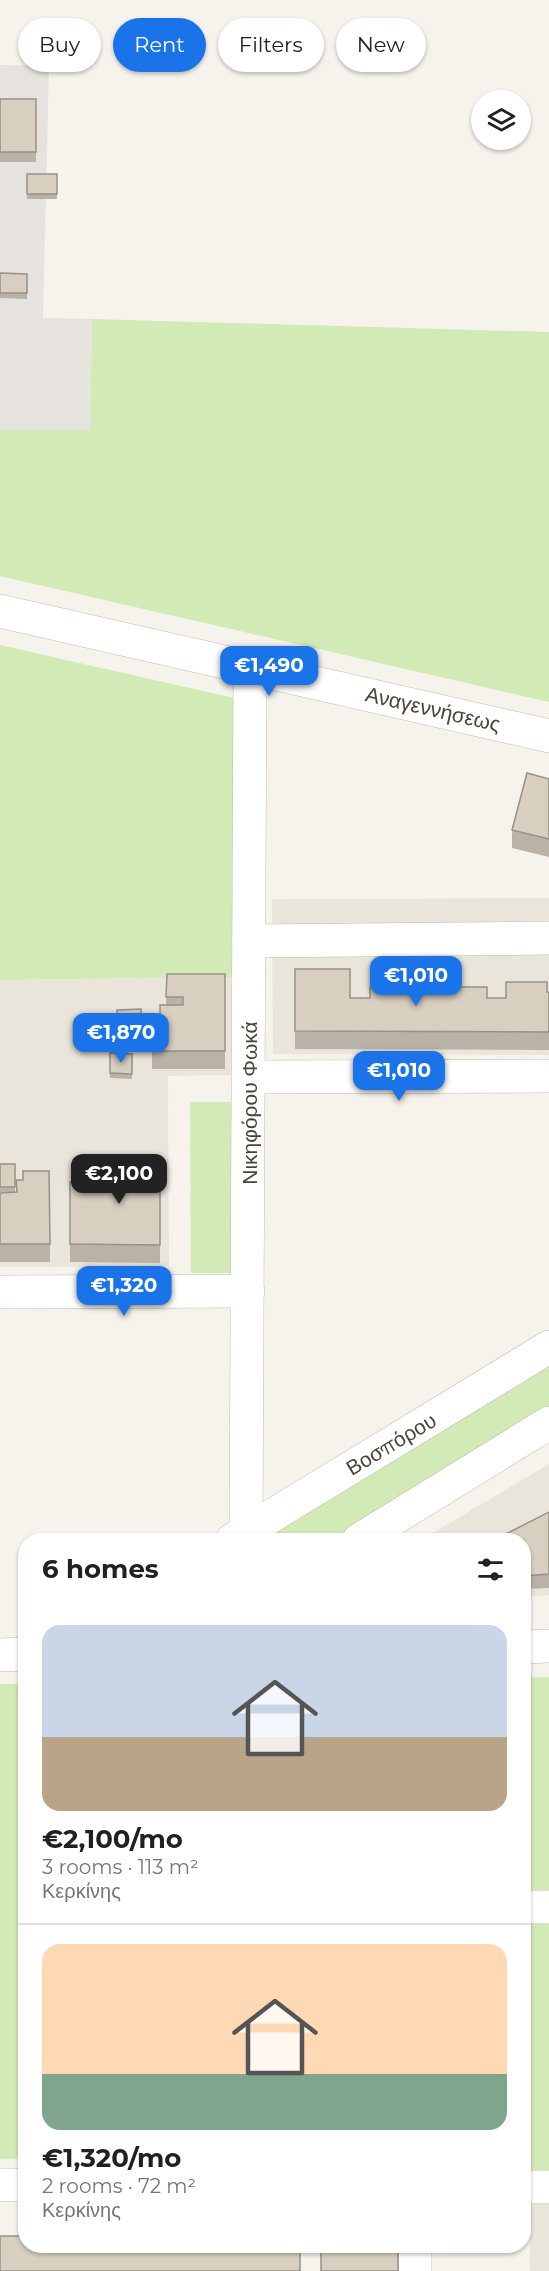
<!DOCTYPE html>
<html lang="en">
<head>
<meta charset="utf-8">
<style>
	:root { --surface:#fff; --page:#f2f2f2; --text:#202124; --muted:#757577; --line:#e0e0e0; --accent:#1a73e8 }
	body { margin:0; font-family:Montserrat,sans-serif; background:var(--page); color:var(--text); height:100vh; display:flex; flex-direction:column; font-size:22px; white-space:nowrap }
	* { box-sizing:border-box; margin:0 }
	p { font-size:20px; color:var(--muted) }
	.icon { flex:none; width:33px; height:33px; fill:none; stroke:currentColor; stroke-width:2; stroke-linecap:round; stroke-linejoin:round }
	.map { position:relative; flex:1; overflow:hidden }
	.panel { position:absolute; left:18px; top:1533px; width:513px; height:720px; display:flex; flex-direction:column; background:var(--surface); border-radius:24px; box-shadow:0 2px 4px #0004 }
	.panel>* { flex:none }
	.top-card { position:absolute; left:18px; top:18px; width:513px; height:54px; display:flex; gap:12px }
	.tools { position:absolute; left:471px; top:90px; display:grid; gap:12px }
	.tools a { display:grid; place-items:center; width:60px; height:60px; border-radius:50%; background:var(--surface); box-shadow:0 2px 4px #0004; font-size:30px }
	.price { position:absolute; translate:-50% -51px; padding:0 14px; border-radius:12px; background:var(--accent); color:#fff; font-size:20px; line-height:39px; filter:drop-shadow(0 2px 3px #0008) }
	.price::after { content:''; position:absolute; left:50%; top:36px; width:18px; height:14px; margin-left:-9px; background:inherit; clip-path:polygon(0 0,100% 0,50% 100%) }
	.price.current { background:#222; color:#fff }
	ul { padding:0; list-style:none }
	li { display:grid; align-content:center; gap:12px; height:318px; padding:0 24px }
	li+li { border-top:2px solid var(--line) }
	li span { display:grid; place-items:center; height:186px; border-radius:18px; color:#555 }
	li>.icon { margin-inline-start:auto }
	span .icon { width:108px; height:108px; fill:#fffc; stroke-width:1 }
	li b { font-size:26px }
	h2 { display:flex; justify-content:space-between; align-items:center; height:72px; padding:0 24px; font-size:26px }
	.pill { padding:0 21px; border-radius:27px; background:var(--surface); box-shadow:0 2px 4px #0004; font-size:21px; line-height:54px }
	.pill.current { background:var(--accent); color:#fff }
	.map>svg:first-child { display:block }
	.residential { fill:#eae5da }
	.industrial { fill:#e6e2dd }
	.green { fill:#d2eab5 }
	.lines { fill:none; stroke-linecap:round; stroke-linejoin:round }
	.minor-casing { stroke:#c2bbae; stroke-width:34 }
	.minor { stroke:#fff; stroke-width:33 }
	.wall { fill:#bab2a6 }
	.building { fill:#d8cfc1; stroke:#979187; stroke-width:1.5 }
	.labels { text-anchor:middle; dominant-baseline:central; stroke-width:6; stroke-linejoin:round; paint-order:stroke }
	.street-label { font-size:21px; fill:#4b4439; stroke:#fff }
</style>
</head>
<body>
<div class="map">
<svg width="549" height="2271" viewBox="0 0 549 2271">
	<rect width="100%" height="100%" fill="#f6f3ec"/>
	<g class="residential">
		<polygon points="549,898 549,1055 273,1054 272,899"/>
		<polygon points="231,977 232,1075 168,1076 169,1266 0,1267 0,980"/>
		<polygon points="549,1464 549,1595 524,1597 524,1540 421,1540"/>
		<polygon points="529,2198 549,2198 549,2271 530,2271"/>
	</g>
	<polygon class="industrial" points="0,65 49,66 43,318 92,319 90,431 0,430"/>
	<g class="green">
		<polygon points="92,319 549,332 549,702 0,576 0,430 90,430"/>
		<polygon points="0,645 234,698 235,977 0,980"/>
		<polygon points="190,1102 239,1102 239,1273 191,1273"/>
		<polygon points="549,1361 549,1410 337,1540 280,1540 274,1529"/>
		<polygon points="549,1677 549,2177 524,2177 524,1678"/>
		<rect x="0" y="1684" width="25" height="475"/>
	</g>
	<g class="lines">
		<defs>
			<g id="minor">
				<polyline points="0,611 549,736"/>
				<polyline points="249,941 549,938"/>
				<polyline points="249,1077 549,1076"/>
				<polyline points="0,1292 248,1291"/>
				<polyline points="232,1540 549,1347"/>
				<polyline points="246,1540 250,666"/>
				<polyline points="359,1540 549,1423"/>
				<polyline points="524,1647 549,1646"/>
				<polyline points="0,1655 26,1654"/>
				<polyline points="524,1907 549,1907"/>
				<polyline points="0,2185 26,2185"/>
				<polyline points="524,2187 549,2187"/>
				<polyline points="415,2271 415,2246"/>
			</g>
		</defs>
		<use href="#minor" class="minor-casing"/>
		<use href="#minor" class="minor"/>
	</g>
	<g class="wall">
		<rect x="0" y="99" width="36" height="63"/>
		<rect x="27" y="174" width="30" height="25"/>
		<polygon points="0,273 27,274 27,299 0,298"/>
		<polygon points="549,779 549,857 512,848 512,830"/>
		<polygon points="295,969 350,998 506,998 549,992 549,1050 295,1049"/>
		<polygon points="167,974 225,974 225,1069 152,1069 152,1022 160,1022 166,1005"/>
		<polygon points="141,1009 142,1032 118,1033 117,1010"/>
		<polygon points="110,1053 132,1054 132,1079 110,1078"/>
		<polygon points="160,1156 160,1263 70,1262 70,1182 112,1182"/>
		<rect x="0" y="1164" width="15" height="28"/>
		<polygon points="49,1171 50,1262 0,1262 0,1193 16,1192 23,1180"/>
		<polygon points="549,1512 549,1588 524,1589 524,1540"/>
	</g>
	<g class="building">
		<rect x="0" y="99" width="36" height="53"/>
		<rect x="27" y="174" width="30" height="20"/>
		<polygon points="0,273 27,274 27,293 0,293"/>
		<polygon points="527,773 549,779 549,839 512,830"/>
		<polygon points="295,969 350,969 350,998 370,998 370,987 487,987 487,998 506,998 506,982 547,982 547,992 549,992 549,1032 295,1031"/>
		<polygon points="167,974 225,974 225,1051 152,1051 152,1022 160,1022 160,1005 183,1005 183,997 166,997"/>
		<polygon points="141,1009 142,1027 118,1028 117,1010"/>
		<polygon points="110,1053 132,1054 132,1074 110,1073"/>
		<polygon points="112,1156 160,1156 160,1245 70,1244 70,1182 112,1182"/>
		<rect x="0" y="1164" width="15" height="23"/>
		<polygon points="23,1171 49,1171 50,1244 0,1244 0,1193 17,1192 16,1180 23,1180"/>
		<polygon points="549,1512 549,1574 524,1576 524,1540 494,1540"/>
		<polygon points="0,2236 26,2236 26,2246 300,2246 300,2271 0,2271"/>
		<rect x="321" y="2246" width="77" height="25"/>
	</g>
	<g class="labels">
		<g class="street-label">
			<text transform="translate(433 709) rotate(13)">Αναγεννήσεως</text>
			<text transform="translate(249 1103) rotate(-90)">Νικηφόρου Φωκά</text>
			<text transform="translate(391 1444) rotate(-31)">Βοσπόρου</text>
		</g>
	</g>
</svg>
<div class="tools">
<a><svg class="icon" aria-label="layers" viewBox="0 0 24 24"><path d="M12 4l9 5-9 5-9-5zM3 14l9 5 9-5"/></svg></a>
</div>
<b class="price" style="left:269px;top:697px">€1,490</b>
<b class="price" style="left:416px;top:1007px">€1,010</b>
<b class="price" style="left:121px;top:1064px">€1,870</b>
<b class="price" style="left:399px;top:1102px">€1,010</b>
<b class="price current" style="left:119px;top:1205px">€2,100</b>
<b class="price" style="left:124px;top:1317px">€1,320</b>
<div class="top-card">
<a class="pill">Buy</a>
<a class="pill current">Rent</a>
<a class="pill">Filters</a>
<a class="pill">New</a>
</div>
<section class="panel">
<h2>6 homes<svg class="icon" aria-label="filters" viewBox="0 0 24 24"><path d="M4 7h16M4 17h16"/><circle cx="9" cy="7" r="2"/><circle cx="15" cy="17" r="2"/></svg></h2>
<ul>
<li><span style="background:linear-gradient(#c9d6e8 60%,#b9a48a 0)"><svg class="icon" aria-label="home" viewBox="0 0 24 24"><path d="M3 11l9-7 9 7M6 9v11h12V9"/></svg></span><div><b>€2,100/mo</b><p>3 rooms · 113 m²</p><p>Κερκίνης</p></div></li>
<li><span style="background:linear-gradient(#ffd9b3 70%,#7fa58c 0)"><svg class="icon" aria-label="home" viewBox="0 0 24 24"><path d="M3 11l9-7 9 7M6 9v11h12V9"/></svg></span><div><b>€1,320/mo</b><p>2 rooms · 72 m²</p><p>Κερκίνης</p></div></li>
</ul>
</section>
</div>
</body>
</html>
